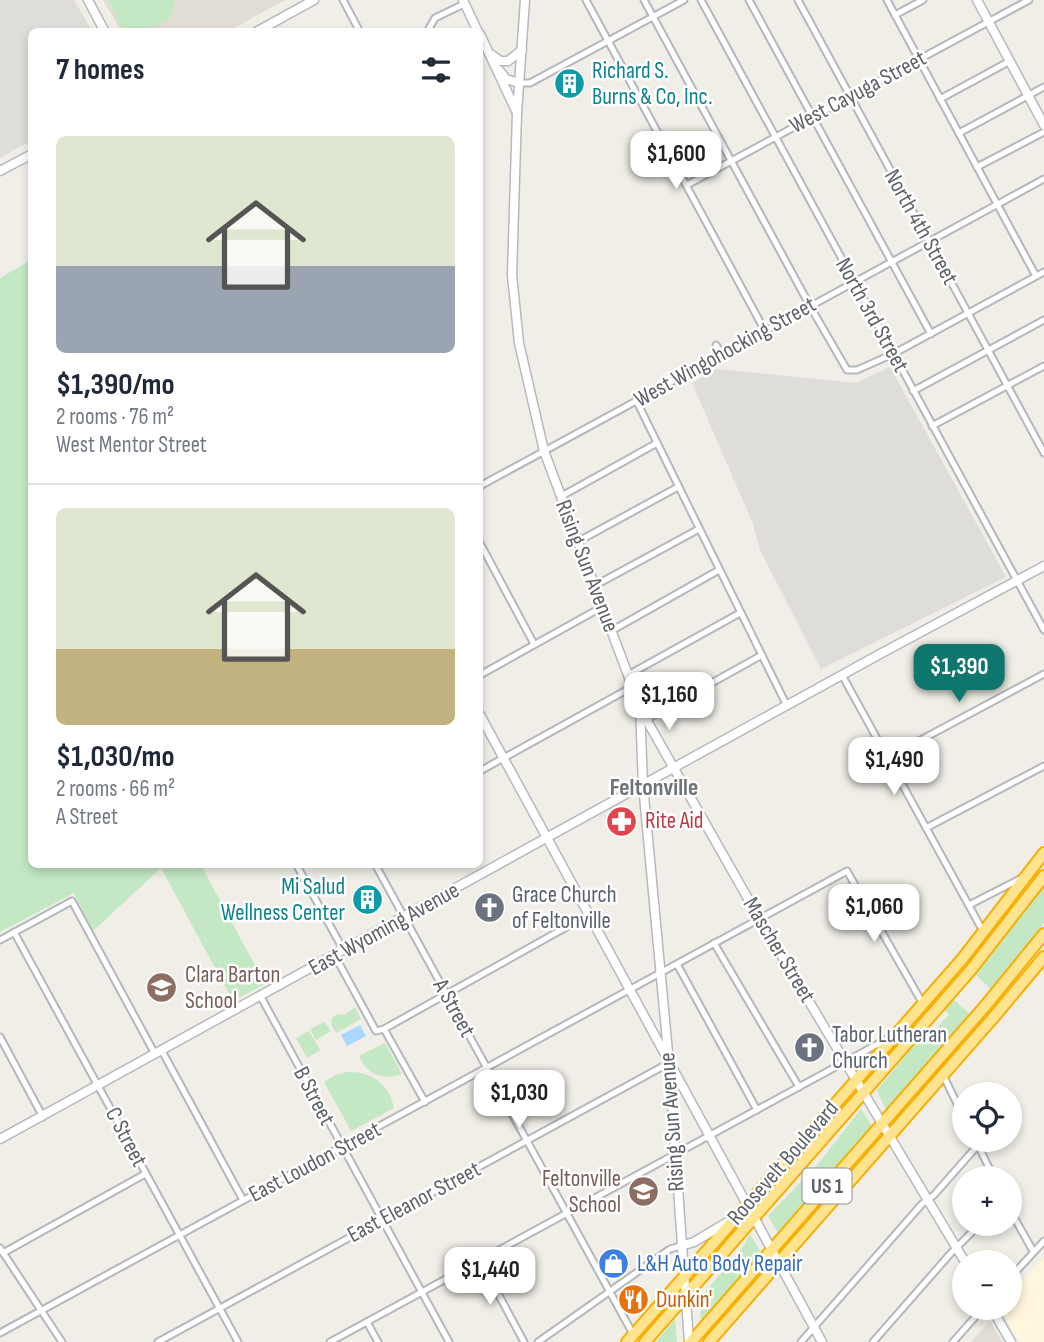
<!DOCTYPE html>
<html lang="en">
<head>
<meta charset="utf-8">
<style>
	:root { --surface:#fff; --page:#f2f2f3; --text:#1f2937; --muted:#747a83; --line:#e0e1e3; --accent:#0f766e }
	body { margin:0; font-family:"Sofia Sans Condensed",sans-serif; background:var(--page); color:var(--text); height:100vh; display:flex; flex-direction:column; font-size:26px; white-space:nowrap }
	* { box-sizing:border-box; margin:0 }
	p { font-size:23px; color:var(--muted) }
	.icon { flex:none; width:38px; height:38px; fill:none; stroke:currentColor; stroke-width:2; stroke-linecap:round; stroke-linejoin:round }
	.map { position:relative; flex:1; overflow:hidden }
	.details { position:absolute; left:28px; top:28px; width:455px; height:840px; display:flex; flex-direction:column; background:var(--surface); border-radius:10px; box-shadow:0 4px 10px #0003 }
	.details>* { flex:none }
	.tools { position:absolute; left:952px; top:1082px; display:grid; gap:14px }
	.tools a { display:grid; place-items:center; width:70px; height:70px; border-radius:50%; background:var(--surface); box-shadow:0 4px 10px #0003; font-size:35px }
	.price { position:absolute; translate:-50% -60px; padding:0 16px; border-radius:14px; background:#fff; color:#222; font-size:23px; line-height:46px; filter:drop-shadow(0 2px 4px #0008) }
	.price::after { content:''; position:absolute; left:50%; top:42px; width:21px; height:16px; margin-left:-10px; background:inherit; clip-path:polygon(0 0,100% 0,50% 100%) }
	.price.selected { background:var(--accent); color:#fff }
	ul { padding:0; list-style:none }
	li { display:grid; align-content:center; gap:14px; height:371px; padding:0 28px }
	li+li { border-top:2px solid var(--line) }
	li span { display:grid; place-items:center; height:217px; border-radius:10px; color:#555 }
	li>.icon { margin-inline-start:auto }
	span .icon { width:126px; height:126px; fill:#fffc; stroke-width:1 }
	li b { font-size:30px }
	h2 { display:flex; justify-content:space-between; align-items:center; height:84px; padding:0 28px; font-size:30px }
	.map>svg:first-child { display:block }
	.commercial { fill:#fff7dd }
	.industrial { fill:#dfddd9 }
	.education { fill:#e1ddd5 }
	.green { fill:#c3e8c3 }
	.water { fill:#a8d8ff }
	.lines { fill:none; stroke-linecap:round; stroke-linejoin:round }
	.street-casing { stroke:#b4b7bb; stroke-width:9 }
	.secondary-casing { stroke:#b5b9be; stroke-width:11 }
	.highway-casing { stroke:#f7ae00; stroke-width:14 }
	.street { stroke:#fff; stroke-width:5 }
	.secondary { stroke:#fff; stroke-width:8 }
	.highway { stroke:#ffe48f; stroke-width:10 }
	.labels { text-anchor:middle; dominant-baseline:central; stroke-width:5; stroke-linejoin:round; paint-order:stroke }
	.shield { fill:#fff; stroke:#8e9195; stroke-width:2 }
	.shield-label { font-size:21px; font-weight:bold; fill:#5e6267 }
	.culture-label { font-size:23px; fill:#0d838f; stroke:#fff; text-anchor:start }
	.street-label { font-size:23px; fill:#5e6267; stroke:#fff }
	.health-label { font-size:23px; fill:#be3a42; stroke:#fff; text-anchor:start }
	.worship-label { font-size:23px; fill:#5b616d; stroke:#fff; text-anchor:start }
	.education-label { font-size:23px; fill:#785e54; stroke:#fff; text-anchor:start }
	.shop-label { font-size:23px; fill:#366cbe; stroke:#fff; text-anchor:start }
	.food-label { font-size:23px; fill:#c56008; stroke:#fff; text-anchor:start }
	.neighbourhood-label { font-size:24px; font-weight:bold; fill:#6f7479; stroke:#fff }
</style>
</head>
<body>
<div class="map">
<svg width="1044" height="1342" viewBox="0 0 1044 1342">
	<rect width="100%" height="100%" fill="#f0eee7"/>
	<polygon class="commercial" points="1044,1258 1044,1342 1019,1342 999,1307 1010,1307 1010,1293"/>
	<g class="industrial">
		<polygon points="0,0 74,0 92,31 32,32 31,141 0,158"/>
		<polygon points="890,367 1006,577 821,669 760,550 753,524 692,383 717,369 856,383"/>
	</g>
	<g class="education">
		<polygon points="103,0 285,0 227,32 121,31"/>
		<polygon points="990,1321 1002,1342 971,1342"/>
	</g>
	<g class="green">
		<polygon points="108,0 175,0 169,20 145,31 124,32"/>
		<polygon points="31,260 32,864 201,865 265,984 233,1001 161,868 93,931 74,893 0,932 0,278"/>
		<polygon points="1044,885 1044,923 993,991 976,975"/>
		<polygon points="954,1000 970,1014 886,1110 877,1090 923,1034 928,1038 949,1014 944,1010"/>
		<polygon points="355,1007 361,1019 336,1033 331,1025 332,1018 338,1014 345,1015"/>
		<polygon points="324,1022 331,1031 316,1040 310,1029"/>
		<polygon points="309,1031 320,1050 307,1058 296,1038"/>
		<path d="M385 1043 402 1074C383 1081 366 1074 359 1056Z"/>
		<path d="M347 1072C371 1071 389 1084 394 1108L351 1131 324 1082 335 1075Z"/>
		<polygon points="861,1109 872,1126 778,1233 768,1216 818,1164"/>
		<polygon points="750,1234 761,1253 701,1325 700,1298 743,1247"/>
		<polygon points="675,1319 677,1342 656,1342"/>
	</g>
	<polygon class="water" points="360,1025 366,1036 347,1046 341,1035"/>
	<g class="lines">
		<defs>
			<g id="street">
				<polyline points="343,0 360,32"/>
				<polyline points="586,0 765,331"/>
				<polyline points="644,0 810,306 847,370 857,370 893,354 1044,272"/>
				<polyline points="701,0 1044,630"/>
				<polyline points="749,0 931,334"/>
				<polyline points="798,0 1044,453"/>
				<polyline points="887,0 1036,276"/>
				<polyline points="895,15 923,0"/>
				<polyline points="427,32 435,18 464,4"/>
				<polyline points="519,83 530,83 684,0"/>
				<polyline points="940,99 1010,61"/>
				<polyline points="959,133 1044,87"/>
				<polyline points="977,167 1044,132"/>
				<polyline points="687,185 1029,0"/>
				<polyline points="716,345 722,354"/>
				<polyline points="913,391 1044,320"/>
				<polyline points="636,400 787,706"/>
				<polyline points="932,426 1044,366"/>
				<polyline points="480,486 1044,179"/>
				<polyline points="560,497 657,443"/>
				<polyline points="577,542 678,487"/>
				<polyline points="480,543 534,644"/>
				<polyline points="594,586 699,529"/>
				<polyline points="611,631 719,570"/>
				<polyline points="480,675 602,607"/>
				<polyline points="628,675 740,613"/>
				<polyline points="842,675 984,933"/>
				<polyline points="645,720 762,655"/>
				<polyline points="887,758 1044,674"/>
				<polyline points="480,771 632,687"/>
				<polyline points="926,828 1044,766"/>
				<polyline points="296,864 344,951"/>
				<polyline points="375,864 633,1334"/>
				<polyline points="969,905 1020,879"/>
				<polyline points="14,932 238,1342"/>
				<polyline points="0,940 72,901 155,1054"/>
				<polyline points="714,943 799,1087"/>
				<polyline points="335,956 376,1031 384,1029 588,915"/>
				<polyline points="677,964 757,1110"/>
				<polyline points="261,997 449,1342"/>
				<polyline points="384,1029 425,1102"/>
				<polyline points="0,1037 43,1117"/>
				<polyline points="162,1051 243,1200"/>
				<polyline points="943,1075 964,1118"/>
				<polyline points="975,1139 994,1178"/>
				<polyline points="1010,1210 1033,1251"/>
				<polyline points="0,1248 62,1342"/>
				<polyline points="3,1253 145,1174"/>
				<polyline points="480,1260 524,1342"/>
				<polyline points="1010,1278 1044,1241"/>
				<polyline points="367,1322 378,1342"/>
				<polyline points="0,1333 847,871 923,1004"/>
				<polyline points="158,1342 669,1063"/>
				<polyline points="330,1342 887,1039"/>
				<polyline points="538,1342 670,1249 681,1246"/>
				<polyline points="801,1342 922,1204 934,1195 978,1145"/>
				<polyline points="873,1342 951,1253 981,1223"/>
				<polyline points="953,1342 984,1307"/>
			</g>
			<g id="secondary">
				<polyline points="88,0 105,32"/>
				<polyline points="463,0 478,32"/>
				<polyline points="525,0 517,113 512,275 519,343 544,451 640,707 643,785 669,1063 689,1342"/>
				<polyline points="977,0 1044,125"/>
				<polyline points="256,32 314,0"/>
				<polyline points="480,34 517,113"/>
				<polyline points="492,55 500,61 508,61 522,50"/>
				<polyline points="499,70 506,79 519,83"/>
				<polyline points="0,171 32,154"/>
				<polyline points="642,712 759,918 965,1262"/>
				<polyline points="480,715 822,1342"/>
				<polyline points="0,1139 880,654 1044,566"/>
				<polyline points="681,1246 694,1242 731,1220"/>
				<polyline points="991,1307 1011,1342"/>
			</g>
			<g id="highway">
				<polyline points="627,1342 963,958 1044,853"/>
				<polyline points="645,1342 970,971 1044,876"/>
				<polyline points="691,1342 986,1005 1044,934"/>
				<polyline points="709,1342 993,1018 1044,957"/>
			</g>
		</defs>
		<use href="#street" class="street-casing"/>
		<use href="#secondary" class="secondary-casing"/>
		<use href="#highway" class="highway-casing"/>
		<use href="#street" class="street"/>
		<use href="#secondary" class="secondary"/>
		<use href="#highway" class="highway"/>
	</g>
	<defs>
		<symbol id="building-disc" viewBox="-11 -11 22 22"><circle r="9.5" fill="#0f9aa8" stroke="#fff"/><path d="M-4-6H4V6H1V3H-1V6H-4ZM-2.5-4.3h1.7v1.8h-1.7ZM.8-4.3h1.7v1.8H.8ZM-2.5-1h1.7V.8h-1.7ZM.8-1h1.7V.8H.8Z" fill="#fff"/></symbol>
		<symbol id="pharmacy-disc" viewBox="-11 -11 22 22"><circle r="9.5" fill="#e0444e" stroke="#fff"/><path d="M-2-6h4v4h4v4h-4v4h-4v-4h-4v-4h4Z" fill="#fff"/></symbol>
		<symbol id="church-disc" viewBox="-11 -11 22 22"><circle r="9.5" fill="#6b7280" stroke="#fff"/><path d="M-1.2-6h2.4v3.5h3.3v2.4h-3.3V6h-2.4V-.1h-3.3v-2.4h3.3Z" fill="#fff"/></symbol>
		<symbol id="school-disc" viewBox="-11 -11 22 22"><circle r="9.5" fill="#8d6e63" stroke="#fff"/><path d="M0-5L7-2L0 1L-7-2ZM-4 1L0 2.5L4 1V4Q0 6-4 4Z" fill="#fff"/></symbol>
		<symbol id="shop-disc" viewBox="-11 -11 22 22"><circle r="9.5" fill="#3f7fe0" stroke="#fff"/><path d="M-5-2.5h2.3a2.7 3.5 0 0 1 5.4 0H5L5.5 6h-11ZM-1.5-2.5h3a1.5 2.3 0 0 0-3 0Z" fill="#fff"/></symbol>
		<symbol id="restaurant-disc" viewBox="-11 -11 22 22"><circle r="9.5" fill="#e8710a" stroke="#fff"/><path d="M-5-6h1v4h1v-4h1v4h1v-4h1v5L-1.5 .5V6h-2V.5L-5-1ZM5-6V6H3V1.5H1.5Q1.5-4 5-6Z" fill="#fff"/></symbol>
	</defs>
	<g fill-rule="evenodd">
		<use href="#building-disc" x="552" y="66" width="35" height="35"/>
		<use href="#pharmacy-disc" x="604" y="804" width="35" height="35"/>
		<use href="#building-disc" x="350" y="882" width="35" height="35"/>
		<use href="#church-disc" x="472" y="890" width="35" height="35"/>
		<use href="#school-disc" x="144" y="970" width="35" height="35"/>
		<use href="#church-disc" x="792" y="1030" width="35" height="35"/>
		<use href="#school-disc" x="626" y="1174" width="35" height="35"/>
		<use href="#shop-disc" x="596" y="1246" width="35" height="35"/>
		<use href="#restaurant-disc" x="616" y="1282" width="35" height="35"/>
	</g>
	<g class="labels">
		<rect class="shield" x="802.5" y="1168.5" width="49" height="35" rx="5"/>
		<g class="shield-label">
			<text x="827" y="1186">US 1</text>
		</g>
		<g class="culture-label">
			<text x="592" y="71">Richard S.<tspan x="592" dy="26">Burns &amp; Co, Inc.</tspan></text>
			<text x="345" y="887" text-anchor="end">Mi Salud<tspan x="345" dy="26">Wellness Center</tspan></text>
		</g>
		<g class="street-label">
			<text transform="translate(858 92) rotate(-28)">West Cayuga Street</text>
			<text transform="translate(921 227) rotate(61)">North 4th Street</text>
			<text transform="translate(872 315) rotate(61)">North 3rd Street</text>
			<text transform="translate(725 352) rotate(-29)">West Wingohocking Street</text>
			<text transform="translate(587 566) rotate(69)">Rising Sun Avenue</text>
			<text transform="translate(384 929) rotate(-29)">East Wyoming Avenue</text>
			<text transform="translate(779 950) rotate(59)">Mascher Street</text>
			<text transform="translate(454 1008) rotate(61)">A Street</text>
			<text transform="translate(314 1096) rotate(62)">B Street</text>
			<text transform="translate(672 1122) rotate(-94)">Rising Sun Avenue</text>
			<text transform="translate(126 1137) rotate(62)">C Street</text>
			<text transform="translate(315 1162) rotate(-28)">East Loudon Street</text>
			<text transform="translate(783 1163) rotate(-49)">Roosevelt Boulevard</text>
			<text transform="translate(414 1202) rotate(-28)">East Eleanor Street</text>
		</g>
		<g class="health-label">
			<text x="645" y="821">Rite Aid</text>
		</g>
		<g class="worship-label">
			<text x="512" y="895">Grace Church<tspan x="512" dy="26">of Feltonville</tspan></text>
			<text x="832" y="1035">Tabor Lutheran<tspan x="832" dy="26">Church</tspan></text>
		</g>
		<g class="education-label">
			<text x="185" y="975">Clara Barton<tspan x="185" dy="26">School</tspan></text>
			<text x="621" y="1179" text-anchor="end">Feltonville<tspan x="621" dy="26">School</tspan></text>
		</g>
		<g class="shop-label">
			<text x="637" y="1264">L&amp;H Auto Body Repair</text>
		</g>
		<g class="food-label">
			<text x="656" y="1300">Dunkin'</text>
		</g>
		<g class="neighbourhood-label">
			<text x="654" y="787">Feltonville</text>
		</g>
	</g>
</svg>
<div class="tools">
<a><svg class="icon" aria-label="locate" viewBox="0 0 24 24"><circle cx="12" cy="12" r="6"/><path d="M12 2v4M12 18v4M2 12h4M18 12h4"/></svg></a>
<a>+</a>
<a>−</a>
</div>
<b class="price" style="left:676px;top:191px">$1,600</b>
<b class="price selected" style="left:959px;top:704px">$1,390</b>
<b class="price" style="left:669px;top:732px">$1,160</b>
<b class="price" style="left:894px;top:797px">$1,490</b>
<b class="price" style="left:874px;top:944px">$1,060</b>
<b class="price" style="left:519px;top:1130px">$1,030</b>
<b class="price" style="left:490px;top:1307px">$1,440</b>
<section class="details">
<h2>7 homes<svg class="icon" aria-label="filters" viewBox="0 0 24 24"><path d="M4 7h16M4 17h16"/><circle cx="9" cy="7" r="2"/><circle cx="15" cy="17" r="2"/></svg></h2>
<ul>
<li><span style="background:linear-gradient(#dfe7d0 60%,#9aa5b1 0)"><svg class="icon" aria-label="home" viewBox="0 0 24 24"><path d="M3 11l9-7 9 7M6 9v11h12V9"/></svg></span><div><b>$1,390/mo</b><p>2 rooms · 76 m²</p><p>West Mentor Street</p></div></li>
<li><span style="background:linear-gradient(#dfe7d0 65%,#c2b280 0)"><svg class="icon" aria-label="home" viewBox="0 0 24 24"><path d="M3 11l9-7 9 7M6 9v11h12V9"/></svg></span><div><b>$1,030/mo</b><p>2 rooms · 66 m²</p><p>A Street</p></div></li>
</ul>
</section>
</div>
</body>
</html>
